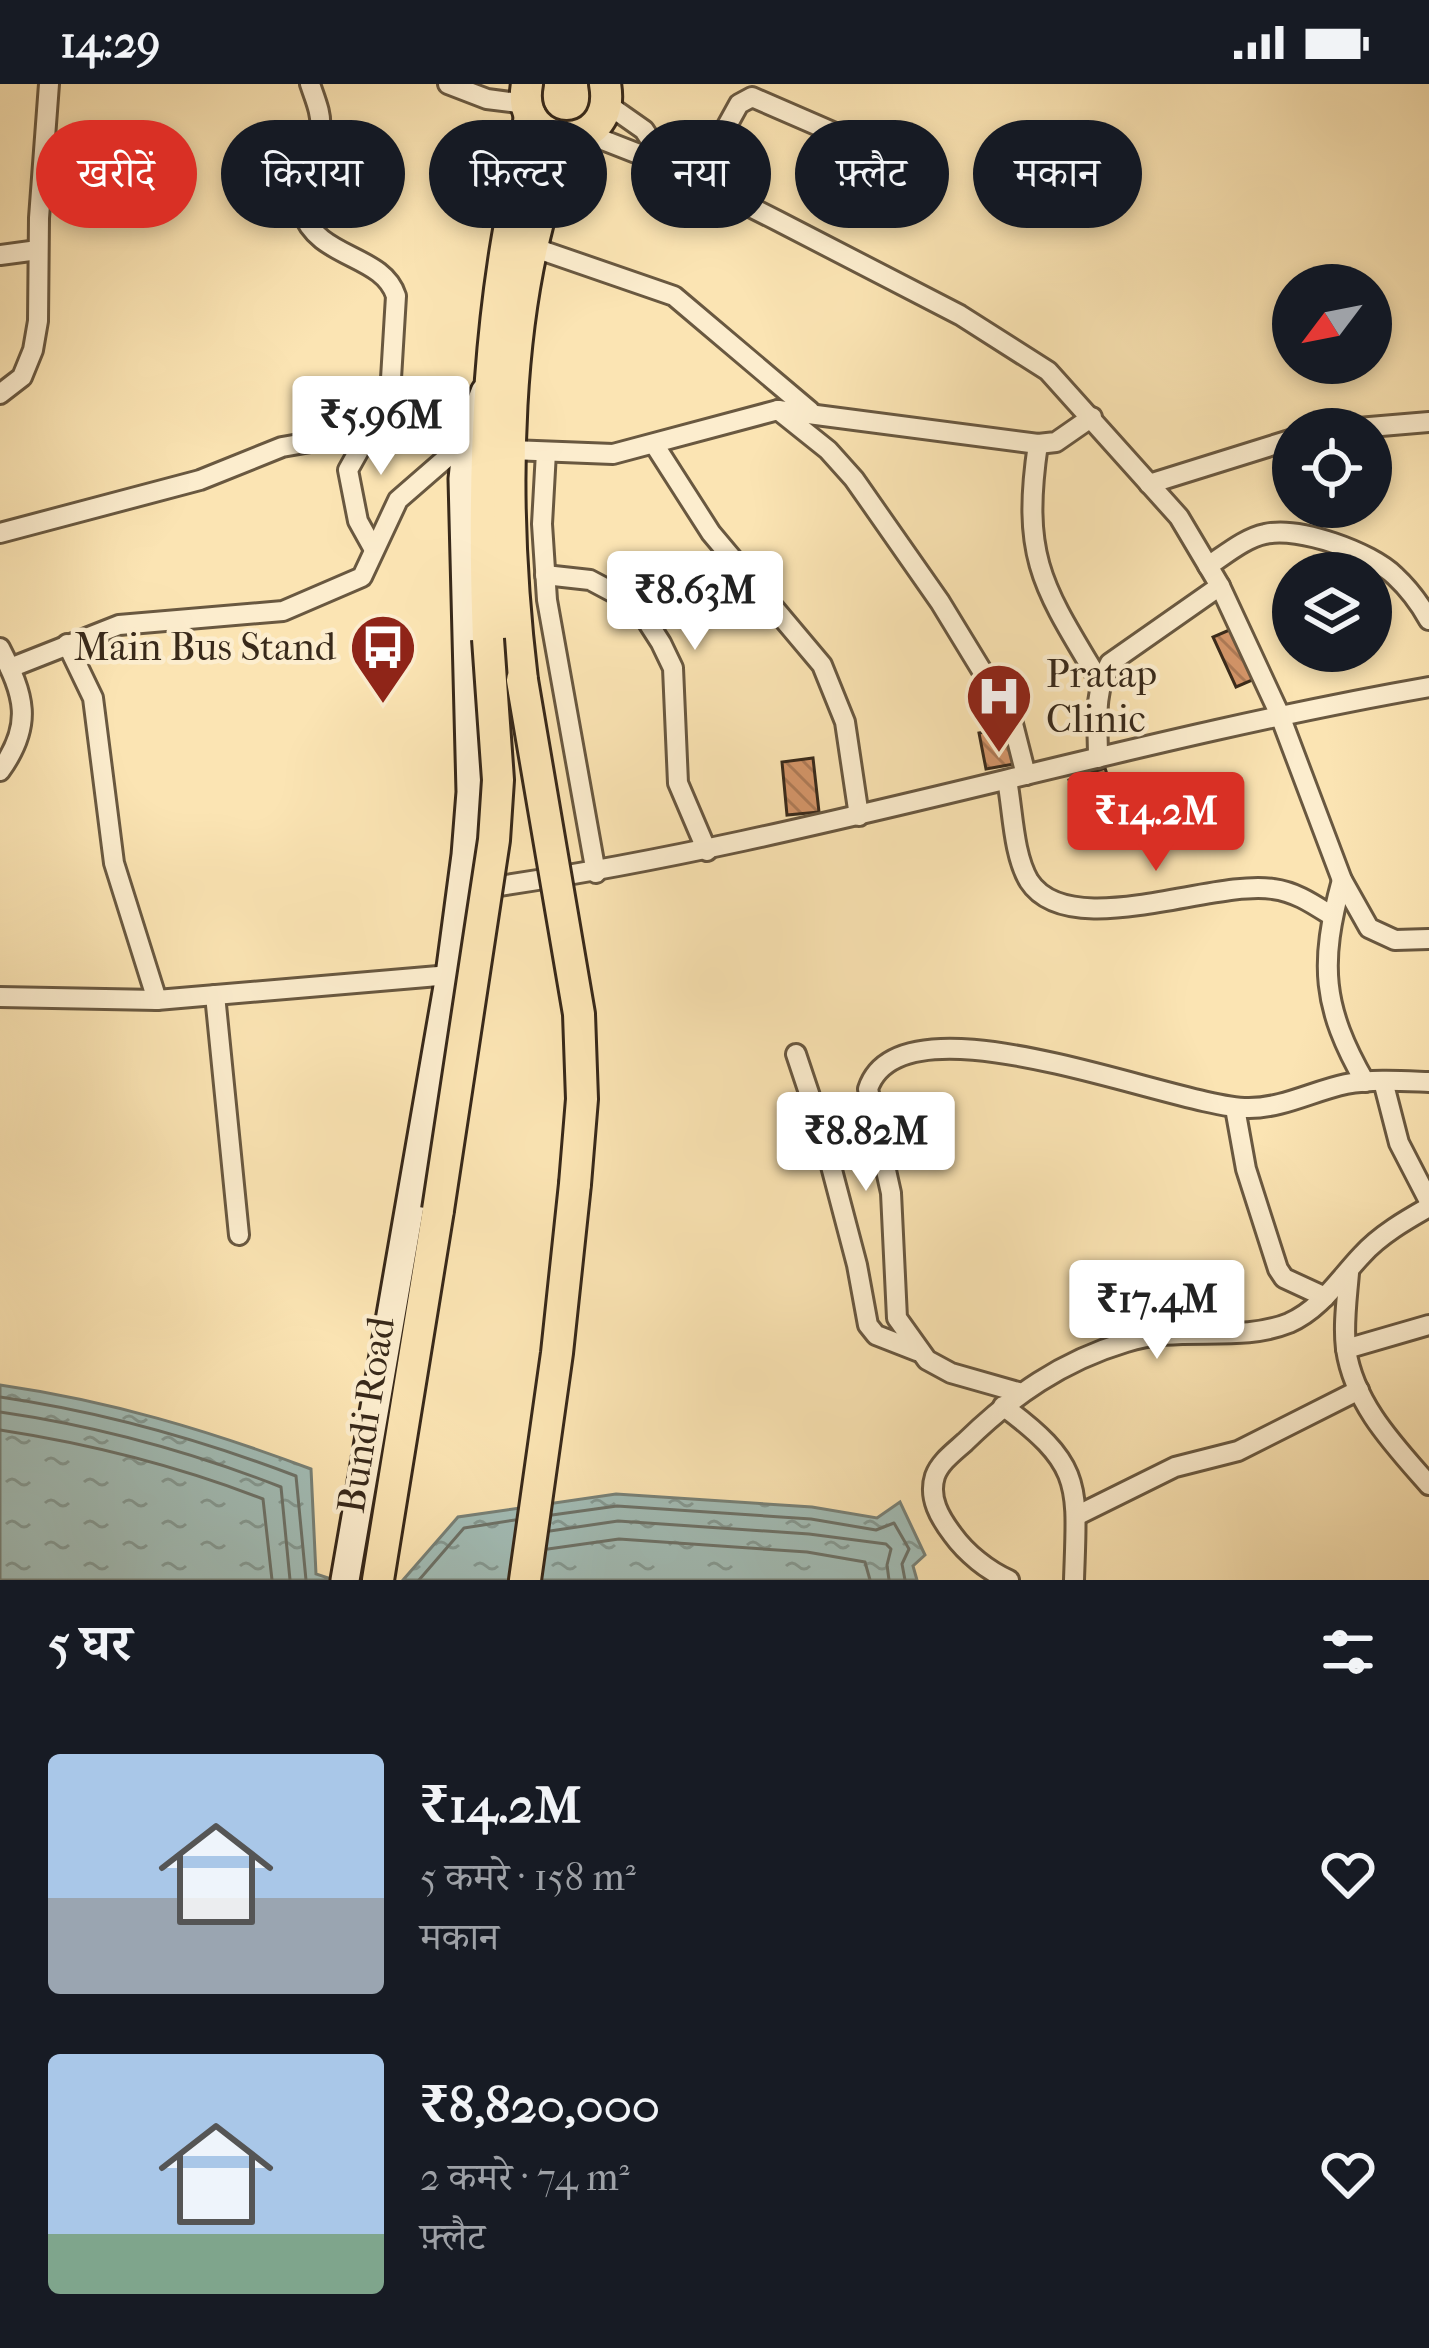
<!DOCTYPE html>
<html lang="hi">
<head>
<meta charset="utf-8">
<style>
	:root { --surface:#171b24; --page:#242831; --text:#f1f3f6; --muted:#9ea1a6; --accent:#d93025 }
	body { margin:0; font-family:"IM FELL French Canon","Noto Serif Devanagari",serif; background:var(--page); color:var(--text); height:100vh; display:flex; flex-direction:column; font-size:45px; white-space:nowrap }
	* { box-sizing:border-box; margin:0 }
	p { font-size:39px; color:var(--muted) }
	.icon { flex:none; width:66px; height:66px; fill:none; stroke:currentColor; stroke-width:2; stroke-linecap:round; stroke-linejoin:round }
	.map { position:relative; height:1496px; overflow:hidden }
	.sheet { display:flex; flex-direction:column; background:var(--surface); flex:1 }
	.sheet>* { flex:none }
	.hud { position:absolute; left:36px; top:36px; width:1359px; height:108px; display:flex; gap:24px }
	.needle { width:78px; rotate:238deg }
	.fabs { position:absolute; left:1272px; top:180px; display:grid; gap:24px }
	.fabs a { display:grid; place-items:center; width:120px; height:120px; border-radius:50%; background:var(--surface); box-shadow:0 6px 18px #0003; font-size:60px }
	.price { position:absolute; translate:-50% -102px; padding:0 27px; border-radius:12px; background:#fff; color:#222; font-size:39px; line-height:78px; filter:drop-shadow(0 3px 6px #0008) }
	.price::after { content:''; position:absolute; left:50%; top:72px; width:36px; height:27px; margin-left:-18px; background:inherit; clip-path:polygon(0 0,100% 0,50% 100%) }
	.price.selected { background:var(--accent); color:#fff }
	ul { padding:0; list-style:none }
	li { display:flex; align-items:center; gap:36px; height:300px; padding:0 48px }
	li span { display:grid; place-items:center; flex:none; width:336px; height:240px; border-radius:12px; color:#555 }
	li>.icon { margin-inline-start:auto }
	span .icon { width:144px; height:144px; fill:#fffc; stroke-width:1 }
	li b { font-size:51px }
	h2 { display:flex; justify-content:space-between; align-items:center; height:144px; padding:0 48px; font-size:51px }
	.tag { padding:0 42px; border-radius:54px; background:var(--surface); box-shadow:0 6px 18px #0003; font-size:42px; line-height:108px }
	.tag.selected { background:var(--accent); color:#fff }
	.status { display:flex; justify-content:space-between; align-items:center; height:84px; padding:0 60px; background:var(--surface); direction:ltr }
	.status svg { height:33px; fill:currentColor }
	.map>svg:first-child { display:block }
	.water { fill:url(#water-ripples); stroke:#788177; stroke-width:3 }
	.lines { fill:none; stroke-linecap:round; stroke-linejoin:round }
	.shore { stroke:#6d7268; stroke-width:3 }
	.building { fill:url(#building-back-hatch); stroke:#38291a; stroke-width:3 }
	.street-casing { stroke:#695840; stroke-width:24 }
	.secondary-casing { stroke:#38291a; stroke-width:33 }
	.primary-casing { stroke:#38291a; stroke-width:36 }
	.street { stroke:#fcedce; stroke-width:18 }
	.secondary { stroke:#fcedce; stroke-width:27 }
	.primary { stroke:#fbe4b3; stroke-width:30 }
	.primary-bridge-casing { stroke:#38291a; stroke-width:36; stroke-linecap:butt }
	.primary-bridge { stroke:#fbe4b3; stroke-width:30 }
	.labels { text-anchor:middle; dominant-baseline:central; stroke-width:9; stroke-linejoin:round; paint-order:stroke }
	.poi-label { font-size:39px; fill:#38291a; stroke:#fcedce; text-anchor:end }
	.street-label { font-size:39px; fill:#38291a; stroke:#fcedce }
</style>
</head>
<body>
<div class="status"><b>14:29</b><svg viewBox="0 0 49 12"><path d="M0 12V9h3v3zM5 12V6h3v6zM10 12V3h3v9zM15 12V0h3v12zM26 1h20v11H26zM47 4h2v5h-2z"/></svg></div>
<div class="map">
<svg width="1429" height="1496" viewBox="0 0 1429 1496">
	<defs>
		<pattern id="water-ripples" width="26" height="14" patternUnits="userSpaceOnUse" patternTransform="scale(3)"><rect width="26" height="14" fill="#a2bcb5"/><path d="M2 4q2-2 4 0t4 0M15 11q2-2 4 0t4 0" fill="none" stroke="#859992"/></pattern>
		<pattern id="building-back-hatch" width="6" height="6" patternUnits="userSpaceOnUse" patternTransform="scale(3)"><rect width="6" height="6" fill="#d49569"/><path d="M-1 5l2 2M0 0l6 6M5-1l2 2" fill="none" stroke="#ad7a56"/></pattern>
	</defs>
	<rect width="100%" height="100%" fill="#fbe4b3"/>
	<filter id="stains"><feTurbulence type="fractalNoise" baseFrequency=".00167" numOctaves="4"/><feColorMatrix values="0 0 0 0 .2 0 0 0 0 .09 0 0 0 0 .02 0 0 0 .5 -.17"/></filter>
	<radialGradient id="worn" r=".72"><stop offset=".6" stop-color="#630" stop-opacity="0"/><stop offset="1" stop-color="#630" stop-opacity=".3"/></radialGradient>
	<g class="water">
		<path d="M0 1301C110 1317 207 1346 311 1385L316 1490 334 1496H0Z"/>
		<polygon points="616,1410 812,1423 877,1434 900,1418 925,1471 913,1482 917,1496 403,1496 458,1433"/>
	</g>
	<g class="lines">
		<g class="shore">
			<path d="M0 1313C103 1328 199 1355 296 1392L306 1496"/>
			<path d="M0 1328C97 1342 189 1367 281 1403L290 1496"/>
			<path d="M0 1346C91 1360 178 1382 263 1415L272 1496"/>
			<polyline points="552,1431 617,1422 811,1435 876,1446 894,1439 909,1465 902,1480 905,1496"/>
			<polyline points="550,1447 618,1437 809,1450 886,1460 891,1465 887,1481 889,1496"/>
			<polyline points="548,1465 619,1455 807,1468 865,1478 870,1496"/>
			<polyline points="419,1496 464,1444 515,1436"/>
		</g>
	</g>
	<g class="building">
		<polygon points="1234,544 1257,594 1236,603 1213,553"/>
		<polygon points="1008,644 1014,680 986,685 979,649"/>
		<polygon points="813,674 819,728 787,731 782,678"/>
		<polygon points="1105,684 1116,719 1080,731 1069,696"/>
	</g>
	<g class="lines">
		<defs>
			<g id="street">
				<path d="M310 0C315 15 322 30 320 45 318 70 294 103 302 127 317 175 383 170 396 212L390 311 348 386 358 437 373 464"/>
				<polyline points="448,0 487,15 526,20"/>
				<polyline points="607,20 644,46 667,81"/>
				<polyline points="585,49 667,81 778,137 960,231 1048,287 1179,433 1220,502 1279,629 1342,796 1369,844 1395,856 1429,855"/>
				<polyline points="697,96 739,20 752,13 934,92"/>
				<polyline points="532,163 674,212 810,327"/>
				<polyline points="0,171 38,166"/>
				<polyline points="0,310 22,293 33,266 38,237 39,134 49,0"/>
				<polyline points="778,326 828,366 854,395 940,518 1012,636 1026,691"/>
				<polyline points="1346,345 1429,338"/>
				<polyline points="654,360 711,449 822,581 845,638 859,732"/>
				<path d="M1038 360C1021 475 1043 503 1100 598"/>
				<polyline points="511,366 613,370 778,326 1038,360 1056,358 1092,333"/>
				<polyline points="546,368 542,440 547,516 596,789"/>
				<polyline points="1149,400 1293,355"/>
				<polyline points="0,449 200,396 282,363 368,348"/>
				<path d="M1208 482C1225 471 1245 454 1265 450 1299 442 1371 468 1395 492 1409 505 1420 520 1429 536"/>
				<polyline points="545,491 590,496 622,513 645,534 661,559 673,584 678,699 707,767"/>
				<polyline points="67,560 93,614 114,779 157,916"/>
				<path d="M0 564C24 611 34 640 0 687"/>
				<polyline points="10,584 119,541 283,527 362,493 398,416 467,356"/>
				<path d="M1098 674C1098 640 1093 609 1110 579L1220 502"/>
				<path d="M1007 696C1013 727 1013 770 1029 797 1069 859 1213 795 1273 805 1296 808 1313 820 1332 832"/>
				<path d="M1342 796C1319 880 1322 923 1365 998"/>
				<path d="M478 805C800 760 1109 659 1429 603"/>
				<polyline points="215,911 239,1151"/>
				<polyline points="0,913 157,916 450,891"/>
				<polyline points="796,970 822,1048 857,1181 868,1241 876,1251 917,1267"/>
				<polyline points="1383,997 1399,1059 1429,1117"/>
				<polyline points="1235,1024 1246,1085 1278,1185 1284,1194 1325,1213"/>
				<path d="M1349 1189C1347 1214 1343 1240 1346 1265 1354 1320 1394 1361 1429 1401"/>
				<polyline points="1346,1265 1429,1241"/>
				<path d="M1018 1308 951 1289 927 1276 897 1234 891 1109 868 1005C901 904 1178 1025 1249 1024 1283 1024 1313 1007 1346 1000 1373 995 1402 997 1429 998"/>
				<path d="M1003 1322C1084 1382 1077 1401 1074 1496"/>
				<polyline points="1076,1432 1175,1383 1238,1367 1359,1306"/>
				<path d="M1009 1496C988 1487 966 1469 953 1451 940 1434 928 1414 935 1392 940 1378 954 1368 965 1358 1012 1312 1062 1277 1126 1258 1179 1241 1240 1259 1289 1239 1321 1225 1339 1195 1362 1171 1380 1151 1406 1136 1429 1123"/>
			</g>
			<polyline id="secondary" points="345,1496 450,891 466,771 471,708 463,395 467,356 485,308"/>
			<g id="primary">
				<path d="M527 0C514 69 618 72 605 0"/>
				<path d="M488 555C483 429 485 302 504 177 511 128 523 80 530 31"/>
				<path d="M522 596C502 431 499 208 567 53"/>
				<polyline points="378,1496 438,1126"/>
				<polyline points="525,1496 557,1269 575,1100"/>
			</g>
		</defs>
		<use href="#street" class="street-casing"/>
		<use href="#secondary" class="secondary-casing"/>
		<use href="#primary" class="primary-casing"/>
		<use href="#street" class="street"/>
		<use href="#secondary" class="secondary"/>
		<use href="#primary" class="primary"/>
		<defs>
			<g id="primary-bridge">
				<polyline points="522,596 579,930 582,1015 575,1100"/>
				<polyline points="438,1126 494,756 498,696 488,555"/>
			</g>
		</defs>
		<use href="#primary-bridge" class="primary-bridge-casing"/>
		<use href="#primary-bridge" class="primary-bridge"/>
	</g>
	<defs>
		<symbol id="bus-pin" viewBox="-11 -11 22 30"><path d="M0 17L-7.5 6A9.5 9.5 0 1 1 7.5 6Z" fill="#8f2418" stroke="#fcedce"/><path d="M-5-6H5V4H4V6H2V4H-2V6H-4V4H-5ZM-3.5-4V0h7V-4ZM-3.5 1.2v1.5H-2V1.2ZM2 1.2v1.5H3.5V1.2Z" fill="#fff"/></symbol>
		<symbol id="hospital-pin" viewBox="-11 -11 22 30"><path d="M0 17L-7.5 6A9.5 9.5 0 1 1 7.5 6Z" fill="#8f2418" stroke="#fcedce"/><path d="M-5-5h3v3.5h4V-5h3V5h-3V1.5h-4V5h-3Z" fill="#fff"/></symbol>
	</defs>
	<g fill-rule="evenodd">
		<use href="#bus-pin" x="345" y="525" width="76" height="104"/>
		<use href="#hospital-pin" x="961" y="574" width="76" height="104"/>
	</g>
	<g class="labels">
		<g class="poi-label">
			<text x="336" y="563">Main Bus Stand</text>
			<text x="1046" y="590" text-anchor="start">Pratap<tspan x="1046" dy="45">Clinic</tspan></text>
		</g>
		<g class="street-label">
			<text transform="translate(366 1331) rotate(-81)">Bundi Road</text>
		</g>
	</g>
	<rect width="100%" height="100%" filter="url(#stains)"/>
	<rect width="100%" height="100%" fill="url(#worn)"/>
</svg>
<div class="fabs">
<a><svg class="needle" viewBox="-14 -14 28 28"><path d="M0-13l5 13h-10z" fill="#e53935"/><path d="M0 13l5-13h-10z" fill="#9ea1a6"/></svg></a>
<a><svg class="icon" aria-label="locate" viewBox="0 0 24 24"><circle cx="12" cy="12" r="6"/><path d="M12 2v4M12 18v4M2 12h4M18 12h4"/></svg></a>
<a><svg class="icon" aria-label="layers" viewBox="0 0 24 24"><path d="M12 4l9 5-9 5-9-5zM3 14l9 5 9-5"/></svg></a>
</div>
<b class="price" style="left:381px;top:394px">₹5.96M</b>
<b class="price" style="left:695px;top:569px">₹8.63M</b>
<b class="price selected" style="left:1156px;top:790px">₹14.2M</b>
<b class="price" style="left:866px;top:1110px">₹8.82M</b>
<b class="price" style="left:1157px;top:1278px">₹17.4M</b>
<div class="hud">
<a class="tag selected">खरीदें</a>
<a class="tag">किराया</a>
<a class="tag">फ़िल्टर</a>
<a class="tag">नया</a>
<a class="tag">फ़्लैट</a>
<a class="tag">मकान</a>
</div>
</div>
<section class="sheet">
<h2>5 घर<svg class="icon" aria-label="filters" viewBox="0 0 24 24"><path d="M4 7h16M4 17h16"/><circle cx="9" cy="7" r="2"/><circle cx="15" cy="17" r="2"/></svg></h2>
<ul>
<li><span style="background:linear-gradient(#a9c7e8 60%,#9aa5b1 0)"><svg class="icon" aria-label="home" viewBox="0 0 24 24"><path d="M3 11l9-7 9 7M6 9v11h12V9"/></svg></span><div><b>₹14.2M</b><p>5 कमरे · 158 m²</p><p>मकान</p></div><svg class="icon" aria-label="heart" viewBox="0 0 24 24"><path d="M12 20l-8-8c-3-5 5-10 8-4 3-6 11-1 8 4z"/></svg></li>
<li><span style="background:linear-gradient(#a9c7e8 75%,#7fa58c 0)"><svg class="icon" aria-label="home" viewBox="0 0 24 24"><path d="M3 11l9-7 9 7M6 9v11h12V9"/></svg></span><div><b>₹8,820,000</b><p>2 कमरे · 74 m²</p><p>फ़्लैट</p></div><svg class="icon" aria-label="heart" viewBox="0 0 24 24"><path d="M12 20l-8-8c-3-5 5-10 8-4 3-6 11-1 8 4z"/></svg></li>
</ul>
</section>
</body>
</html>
